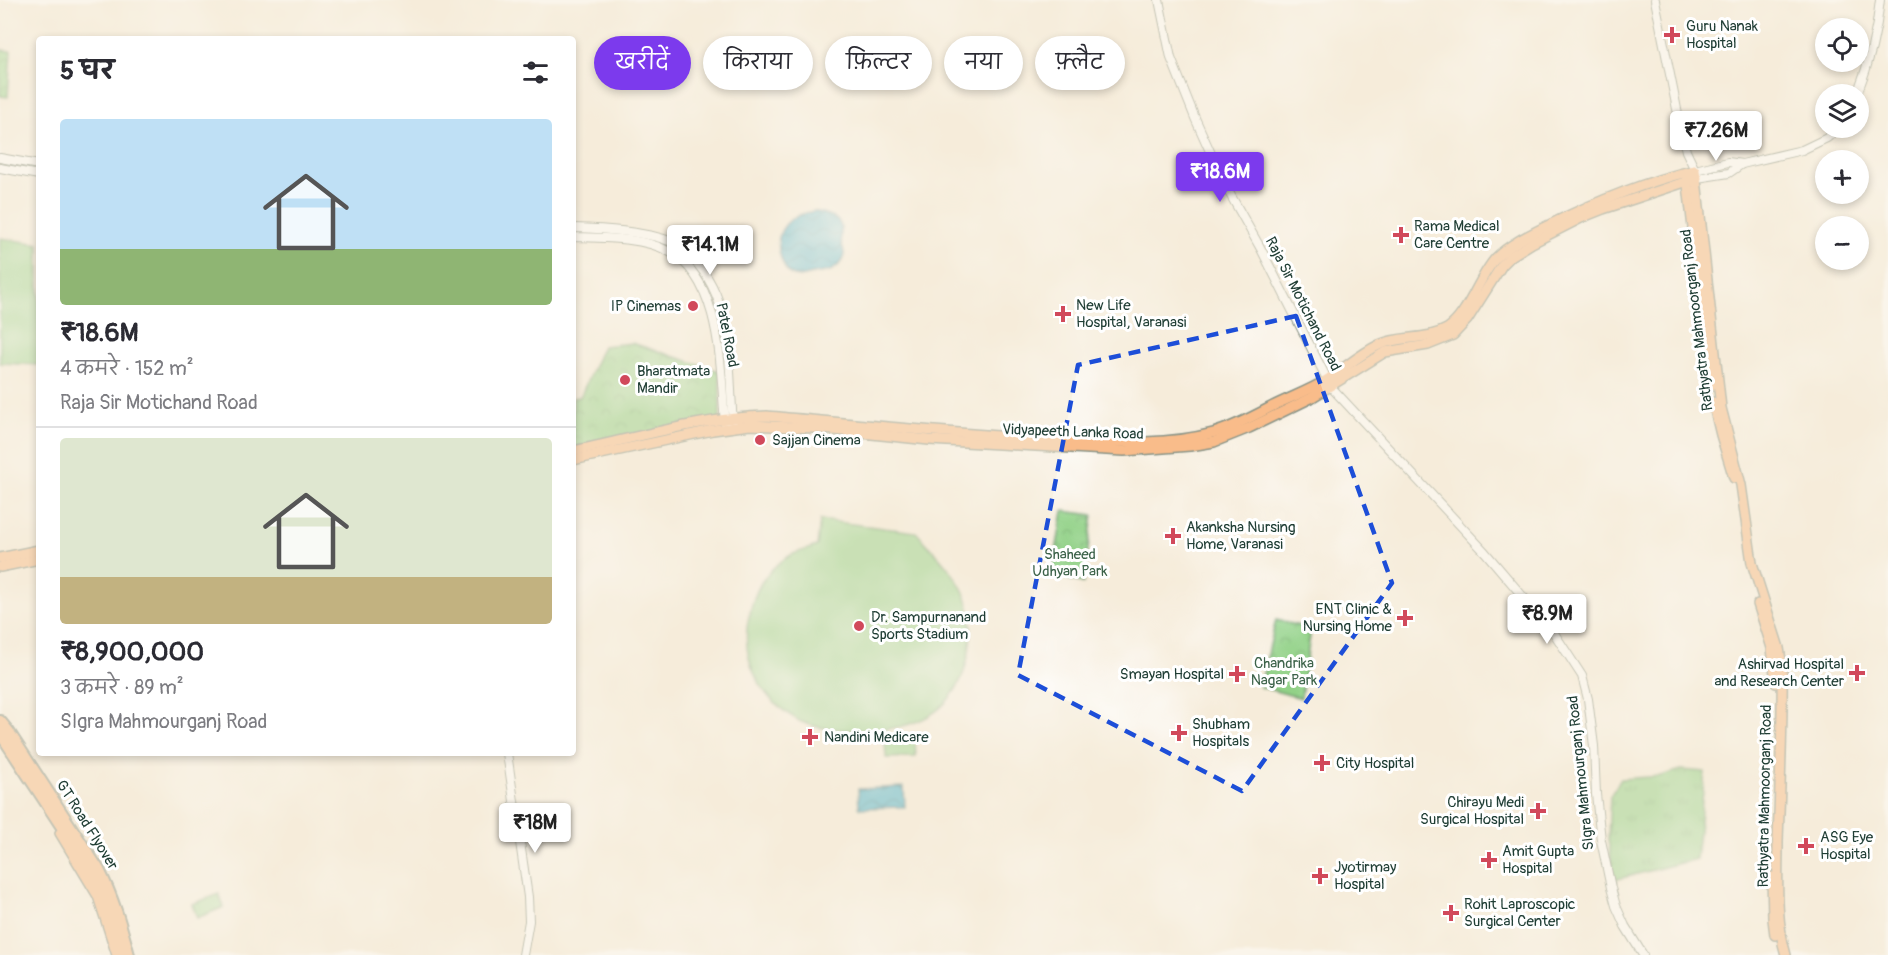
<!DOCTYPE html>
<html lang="hi">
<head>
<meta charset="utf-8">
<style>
	:root { --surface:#fff; --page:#f2f2f3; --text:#2b2b33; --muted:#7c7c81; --line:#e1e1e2; --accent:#7c3aed }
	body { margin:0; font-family:Pangolin,"Playpen Sans Deva",sans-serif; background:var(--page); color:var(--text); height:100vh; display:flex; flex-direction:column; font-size:22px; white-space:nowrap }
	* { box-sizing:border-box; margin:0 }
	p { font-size:20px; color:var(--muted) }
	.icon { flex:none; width:33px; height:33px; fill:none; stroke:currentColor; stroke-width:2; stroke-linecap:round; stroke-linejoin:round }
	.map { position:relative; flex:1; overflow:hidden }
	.sheet { position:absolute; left:36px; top:36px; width:540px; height:720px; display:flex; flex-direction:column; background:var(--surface); border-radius:6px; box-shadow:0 3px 9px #0003 }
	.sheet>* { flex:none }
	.guide { position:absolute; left:594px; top:36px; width:570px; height:54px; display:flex; gap:12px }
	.fabs { position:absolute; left:1815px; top:18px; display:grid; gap:12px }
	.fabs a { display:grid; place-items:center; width:54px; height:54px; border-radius:50%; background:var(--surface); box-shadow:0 3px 9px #0003; font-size:30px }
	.price { position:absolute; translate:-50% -51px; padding:0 14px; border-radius:6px; background:#fff; color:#222; font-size:20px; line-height:39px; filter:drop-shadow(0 2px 3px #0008) }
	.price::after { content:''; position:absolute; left:50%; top:36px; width:18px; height:14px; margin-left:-9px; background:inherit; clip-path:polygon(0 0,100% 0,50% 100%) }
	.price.selected { background:var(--accent); color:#fff }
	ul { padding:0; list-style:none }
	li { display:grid; align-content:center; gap:12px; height:318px; padding:0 24px }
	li+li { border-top:2px solid var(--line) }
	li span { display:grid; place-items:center; height:186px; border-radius:6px; color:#555 }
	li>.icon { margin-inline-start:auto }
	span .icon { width:108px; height:108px; fill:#fffc; stroke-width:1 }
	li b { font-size:26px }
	h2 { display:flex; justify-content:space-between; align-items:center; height:72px; padding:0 24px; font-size:26px }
	.pill { padding:0 21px; border-radius:27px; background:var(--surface); box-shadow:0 3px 9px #0003; font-size:21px; line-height:54px }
	.pill.selected { background:var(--accent); color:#fff }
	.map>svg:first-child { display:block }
	.grass { fill:url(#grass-tufts); stroke:#58875e; stroke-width:1.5 }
	.park { fill:url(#park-crowns); stroke:#58875e; stroke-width:1.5 }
	.garden { fill:#92d187; stroke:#58875e; stroke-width:1.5 }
	.water { fill:url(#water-waves); stroke:#377881; stroke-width:1.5 }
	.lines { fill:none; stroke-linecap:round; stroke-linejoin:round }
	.minor-casing { stroke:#8a9487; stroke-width:10 }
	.major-casing { stroke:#8a9487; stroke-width:12 }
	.highway-casing { stroke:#8a9487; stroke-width:14 }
	.minor { stroke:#fff; stroke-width:8 }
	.major { stroke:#f9bc8a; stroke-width:9 }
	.highway { stroke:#f9bc8a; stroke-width:10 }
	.marked { fill:none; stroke:#1d4ed8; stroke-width:4.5; stroke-dasharray:12 8; stroke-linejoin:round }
	.poi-dot { fill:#d1495b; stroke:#fff; stroke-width:2 }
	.labels { text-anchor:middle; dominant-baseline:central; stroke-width:6; stroke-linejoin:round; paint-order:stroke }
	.poi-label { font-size:15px; fill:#1f3d34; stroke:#fff; text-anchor:start }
	.street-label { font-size:15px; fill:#1f3d34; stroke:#fff }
	.park-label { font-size:15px; fill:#3c6249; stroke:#fff }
</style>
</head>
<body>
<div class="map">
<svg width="1888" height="955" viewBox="0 0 1888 955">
	<defs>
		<pattern id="grass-tufts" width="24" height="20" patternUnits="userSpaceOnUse" patternTransform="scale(1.5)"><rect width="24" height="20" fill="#92d187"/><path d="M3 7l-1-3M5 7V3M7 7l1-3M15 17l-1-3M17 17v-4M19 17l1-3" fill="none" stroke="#7db475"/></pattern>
		<pattern id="park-crowns" width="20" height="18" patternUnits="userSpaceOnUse" patternTransform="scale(1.5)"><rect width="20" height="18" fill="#92d187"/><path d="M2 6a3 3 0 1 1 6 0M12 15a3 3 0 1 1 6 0" fill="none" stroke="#7db475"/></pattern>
		<pattern id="water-waves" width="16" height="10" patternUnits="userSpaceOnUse" patternTransform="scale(1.5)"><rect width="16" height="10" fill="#4fb4ce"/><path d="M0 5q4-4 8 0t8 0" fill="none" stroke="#4194a8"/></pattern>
	</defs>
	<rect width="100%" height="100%" fill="#fff"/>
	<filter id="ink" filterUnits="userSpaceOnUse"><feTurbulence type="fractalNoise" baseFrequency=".0167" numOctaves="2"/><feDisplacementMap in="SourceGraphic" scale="12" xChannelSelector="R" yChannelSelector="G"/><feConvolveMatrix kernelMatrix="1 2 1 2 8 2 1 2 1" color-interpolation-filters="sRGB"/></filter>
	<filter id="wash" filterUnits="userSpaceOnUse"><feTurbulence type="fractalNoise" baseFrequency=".008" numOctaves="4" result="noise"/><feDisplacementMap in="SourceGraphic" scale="24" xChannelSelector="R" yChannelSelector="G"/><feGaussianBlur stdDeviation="1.35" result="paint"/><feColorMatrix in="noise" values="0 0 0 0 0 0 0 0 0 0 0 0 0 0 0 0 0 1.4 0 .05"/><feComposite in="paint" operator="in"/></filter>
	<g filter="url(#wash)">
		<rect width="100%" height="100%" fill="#f6ecda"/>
		<polygon class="grass" points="1681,770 1705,772 1696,859 1614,880 1608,839 1610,796 1621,779 1661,776"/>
		<g class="park">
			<polygon points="0,50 11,51 8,97 0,96"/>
			<polygon points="632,343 720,371 720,421 573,448 573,398 580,397 603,346"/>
			<polygon points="1063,511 1093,515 1083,583 1052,575"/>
			<polygon points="1276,620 1307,628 1310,636 1301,698 1260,687"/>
		</g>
		<g class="garden">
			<polygon points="0,238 39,244 39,365 0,363"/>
			<path d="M820 520 916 532C934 552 956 572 966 597 972 613 972 634 969 651 959 714 914 732 856 730 839 730 818 729 802 722 798 721 794 717 790 715 759 695 741 658 748 621 754 591 763 571 791 555 799 551 809 549 817 546Z"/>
			<polygon points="915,739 916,757 886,758 885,741"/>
			<polygon points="219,894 224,907 197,918 192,904"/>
		</g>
		<g class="water">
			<path d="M815 211C824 214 839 216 841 227 842 231 840 236 841 241 842 247 846 252 843 258 837 273 824 272 812 274 804 276 798 279 790 274 785 271 783 264 781 258 772 231 788 215 815 211Z"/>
			<polygon points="904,787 905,807 859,808 858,789"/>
		</g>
	</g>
	<g filter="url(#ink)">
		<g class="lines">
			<defs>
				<g id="minor">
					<polyline points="1159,0 1171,58 1195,118 1226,187 1261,249 1331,387 1485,552 1554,633 1582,676 1588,699 1594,746 1596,794 1601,840 1611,888 1616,906 1625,926 1643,955"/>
					<polyline points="1655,0 1682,134 1686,151 1695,170 1728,162 1742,164"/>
					<path d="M1857 94C1869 64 1877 32 1880 0"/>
					<polyline points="0,158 39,165"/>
					<polyline points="0,168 39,175"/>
					<polyline points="1697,178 1729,173 1742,164 1802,150 1827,138 1838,128"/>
					<path d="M573 228C602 229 645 231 672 242 680 245 687 252 693 259 735 302 728 368 733 423"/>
					<path d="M573 237C602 238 642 237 668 251 723 279 720 371 725 423"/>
					<polyline points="507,753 528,897 529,921 523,955"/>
				</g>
				<g id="major">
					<polyline points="1687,176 1711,385"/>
					<polyline points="1713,402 1721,435 1734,478"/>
					<path d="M573 451C637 438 702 417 767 416 865 425 963 435 1061 440 1111 442 1164 446 1213 433 1234 427 1254 416 1273 406 1291 397 1311 390 1328 379 1345 368 1360 354 1379 345 1400 335 1426 341 1447 329 1468 316 1479 276 1496 258 1509 245 1527 236 1543 228 1591 204 1642 182 1695 170L1721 408 1741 485 1752 563 1779 648 1782 667C1783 725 1780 783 1778 841 1778 878 1775 919 1786 955"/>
					<polyline points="573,460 713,430 750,425 814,428 929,440 1124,451 1190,446 1214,442 1249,428 1311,398 1385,352 1428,345 1453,335 1467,320 1502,265 1511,256 1532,243 1583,217 1603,209 1697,178"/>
					<polyline points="0,558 39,550"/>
					<polyline points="0,567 39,559"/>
					<polyline points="1758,604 1772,648 1776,683"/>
					<polyline points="60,833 98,896 117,955"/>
					<polyline points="1772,877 1773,919 1775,935"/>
				</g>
				<g id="highway">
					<path d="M0 721 9 732 99 870C113 897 121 925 129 955"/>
					<polyline points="0,733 92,873 109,910 122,955"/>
				</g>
			</defs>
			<use href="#minor" class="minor-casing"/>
			<use href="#major" class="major-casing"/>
			<use href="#highway" class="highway-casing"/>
			<use href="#minor" class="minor"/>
			<use href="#major" class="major"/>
			<use href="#highway" class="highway"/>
		</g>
	</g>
	<path d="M0 0H1888V955H0ZM1296 316 1392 583 1242 791 1018 675 1078 365Z" fill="#f6ecda" fill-opacity=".55" fill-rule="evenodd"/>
	<path class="marked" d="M1296 316 1392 583 1242 791 1018 675 1078 365Z"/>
	<g class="poi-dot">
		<path d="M1669 26h6v6h6v6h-6v6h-6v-6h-6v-6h6z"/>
		<path d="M1398 226h6v6h6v6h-6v6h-6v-6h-6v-6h6z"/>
		<circle cx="693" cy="306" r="6"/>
		<path d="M1060 305h6v6h6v6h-6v6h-6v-6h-6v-6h6z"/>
		<circle cx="625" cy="380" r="6"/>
		<circle cx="760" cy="440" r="6"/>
		<path d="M1170 527h6v6h6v6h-6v6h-6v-6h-6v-6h6z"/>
		<path d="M1402 609h6v6h6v6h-6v6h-6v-6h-6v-6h6z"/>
		<circle cx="859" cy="626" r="6"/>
		<path d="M1854 664h6v6h6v6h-6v6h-6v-6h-6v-6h6z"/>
		<path d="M1234 665h6v6h6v6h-6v6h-6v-6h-6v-6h6z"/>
		<path d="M1176 724h6v6h6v6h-6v6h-6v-6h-6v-6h6z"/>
		<path d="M807 728h6v6h6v6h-6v6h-6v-6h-6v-6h6z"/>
		<path d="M1319 754h6v6h6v6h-6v6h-6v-6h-6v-6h6z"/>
		<path d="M1535 802h6v6h6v6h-6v6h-6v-6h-6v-6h6z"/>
		<path d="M1803 837h6v6h6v6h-6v6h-6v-6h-6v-6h6z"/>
		<path d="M1486 851h6v6h6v6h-6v6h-6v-6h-6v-6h6z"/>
		<path d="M1317 867h6v6h6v6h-6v6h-6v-6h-6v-6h6z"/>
		<path d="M1448 904h6v6h6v6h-6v6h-6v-6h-6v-6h6z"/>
	</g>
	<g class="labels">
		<g class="poi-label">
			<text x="1686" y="26">Guru Nanak<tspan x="1686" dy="17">Hospital</tspan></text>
			<text x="1414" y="226">Rama Medical<tspan x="1414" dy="17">Care Centre</tspan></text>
			<text x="1076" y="305">New Life<tspan x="1076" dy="17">Hospital, Varanasi</tspan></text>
			<text x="681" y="306" text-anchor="end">IP Cinemas</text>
			<text x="637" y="371">Bharatmata<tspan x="637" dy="17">Mandir</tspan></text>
			<text x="772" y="440">Sajjan Cinema</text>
			<text x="1186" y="527">Akanksha Nursing<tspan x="1186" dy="17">Home, Varanasi</tspan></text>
			<text x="1392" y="609" text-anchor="end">ENT Clinic &amp;<tspan x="1392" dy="17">Nursing Home</tspan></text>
			<text x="871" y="617">Dr. Sampurnanand<tspan x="871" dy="17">Sports Stadium</tspan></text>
			<text x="1844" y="664" text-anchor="end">Ashirvad Hospital<tspan x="1844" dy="17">and Research Center</tspan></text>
			<text x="1224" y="674" text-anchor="end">Smayan Hospital</text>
			<text x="1192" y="724">Shubham<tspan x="1192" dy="17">Hospitals</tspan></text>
			<text x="824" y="737">Nandini Medicare</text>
			<text x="1336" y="763">City Hospital</text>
			<text x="1524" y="802" text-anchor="end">Chirayu Medi<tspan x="1524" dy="17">Surgical Hospital</tspan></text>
			<text x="1820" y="837">ASG Eye<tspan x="1820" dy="17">Hospital</tspan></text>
			<text x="1502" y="851">Amit Gupta<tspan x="1502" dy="17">Hospital</tspan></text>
			<text x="1334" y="867">Jyotirmay<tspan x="1334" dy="17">Hospital</tspan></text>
			<text x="1464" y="904">Rohit Laproscopic<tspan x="1464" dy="17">Surgical Center</tspan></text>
		</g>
		<g class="street-label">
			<text transform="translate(1303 304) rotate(63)">Raja Sir Motichand Road</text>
			<text transform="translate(1697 320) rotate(-97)">Rathyatra Mahmoorganj Road</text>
			<text transform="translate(727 335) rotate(79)">Patel Road</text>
			<text transform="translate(1073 432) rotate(2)">Vidyapeeth Lanka Road</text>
			<text transform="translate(1581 773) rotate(-96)">SIgra Mahmourganj Road</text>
			<text transform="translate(1765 796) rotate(-89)">Rathyatra Mahmoorganj Road</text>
			<text transform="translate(87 825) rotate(58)">GT Road Flyover</text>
		</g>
		<g class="park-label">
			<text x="1070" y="554">Shaheed<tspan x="1070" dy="17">Udhyan Park</tspan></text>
			<text x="1284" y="663">Chandrika<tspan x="1284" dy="17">Nagar Park</tspan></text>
		</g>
	</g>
</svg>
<div class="fabs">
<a><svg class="icon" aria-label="locate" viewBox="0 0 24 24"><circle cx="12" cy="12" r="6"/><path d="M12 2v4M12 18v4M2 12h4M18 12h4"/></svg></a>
<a><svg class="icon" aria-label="layers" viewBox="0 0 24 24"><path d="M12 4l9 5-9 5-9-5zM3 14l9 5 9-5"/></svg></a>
<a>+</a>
<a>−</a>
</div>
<b class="price" style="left:1716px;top:162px">₹7.26M</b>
<b class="price selected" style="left:1220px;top:203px">₹18.6M</b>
<b class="price" style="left:710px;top:276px">₹14.1M</b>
<b class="price" style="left:1547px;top:645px">₹8.9M</b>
<b class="price" style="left:535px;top:854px">₹18M</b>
<div class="guide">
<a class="pill selected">खरीदें</a>
<a class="pill">किराया</a>
<a class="pill">फ़िल्टर</a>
<a class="pill">नया</a>
<a class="pill">फ़्लैट</a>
</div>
<section class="sheet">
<h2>5 घर<svg class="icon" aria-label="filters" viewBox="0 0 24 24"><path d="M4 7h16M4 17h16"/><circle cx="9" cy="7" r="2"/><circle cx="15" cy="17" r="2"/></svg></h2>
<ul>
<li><span style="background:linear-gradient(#bfe0f5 70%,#8fb573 0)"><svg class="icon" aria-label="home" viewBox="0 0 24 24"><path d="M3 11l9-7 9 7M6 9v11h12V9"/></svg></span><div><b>₹18.6M</b><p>4 कमरे · 152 m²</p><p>Raja Sir Motichand Road</p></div></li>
<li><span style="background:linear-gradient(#dfe7d0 75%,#c2b280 0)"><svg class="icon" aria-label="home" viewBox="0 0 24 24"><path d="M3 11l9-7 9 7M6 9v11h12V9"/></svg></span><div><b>₹8,900,000</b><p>3 कमरे · 89 m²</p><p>SIgra Mahmourganj Road</p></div></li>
</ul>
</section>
</div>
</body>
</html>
